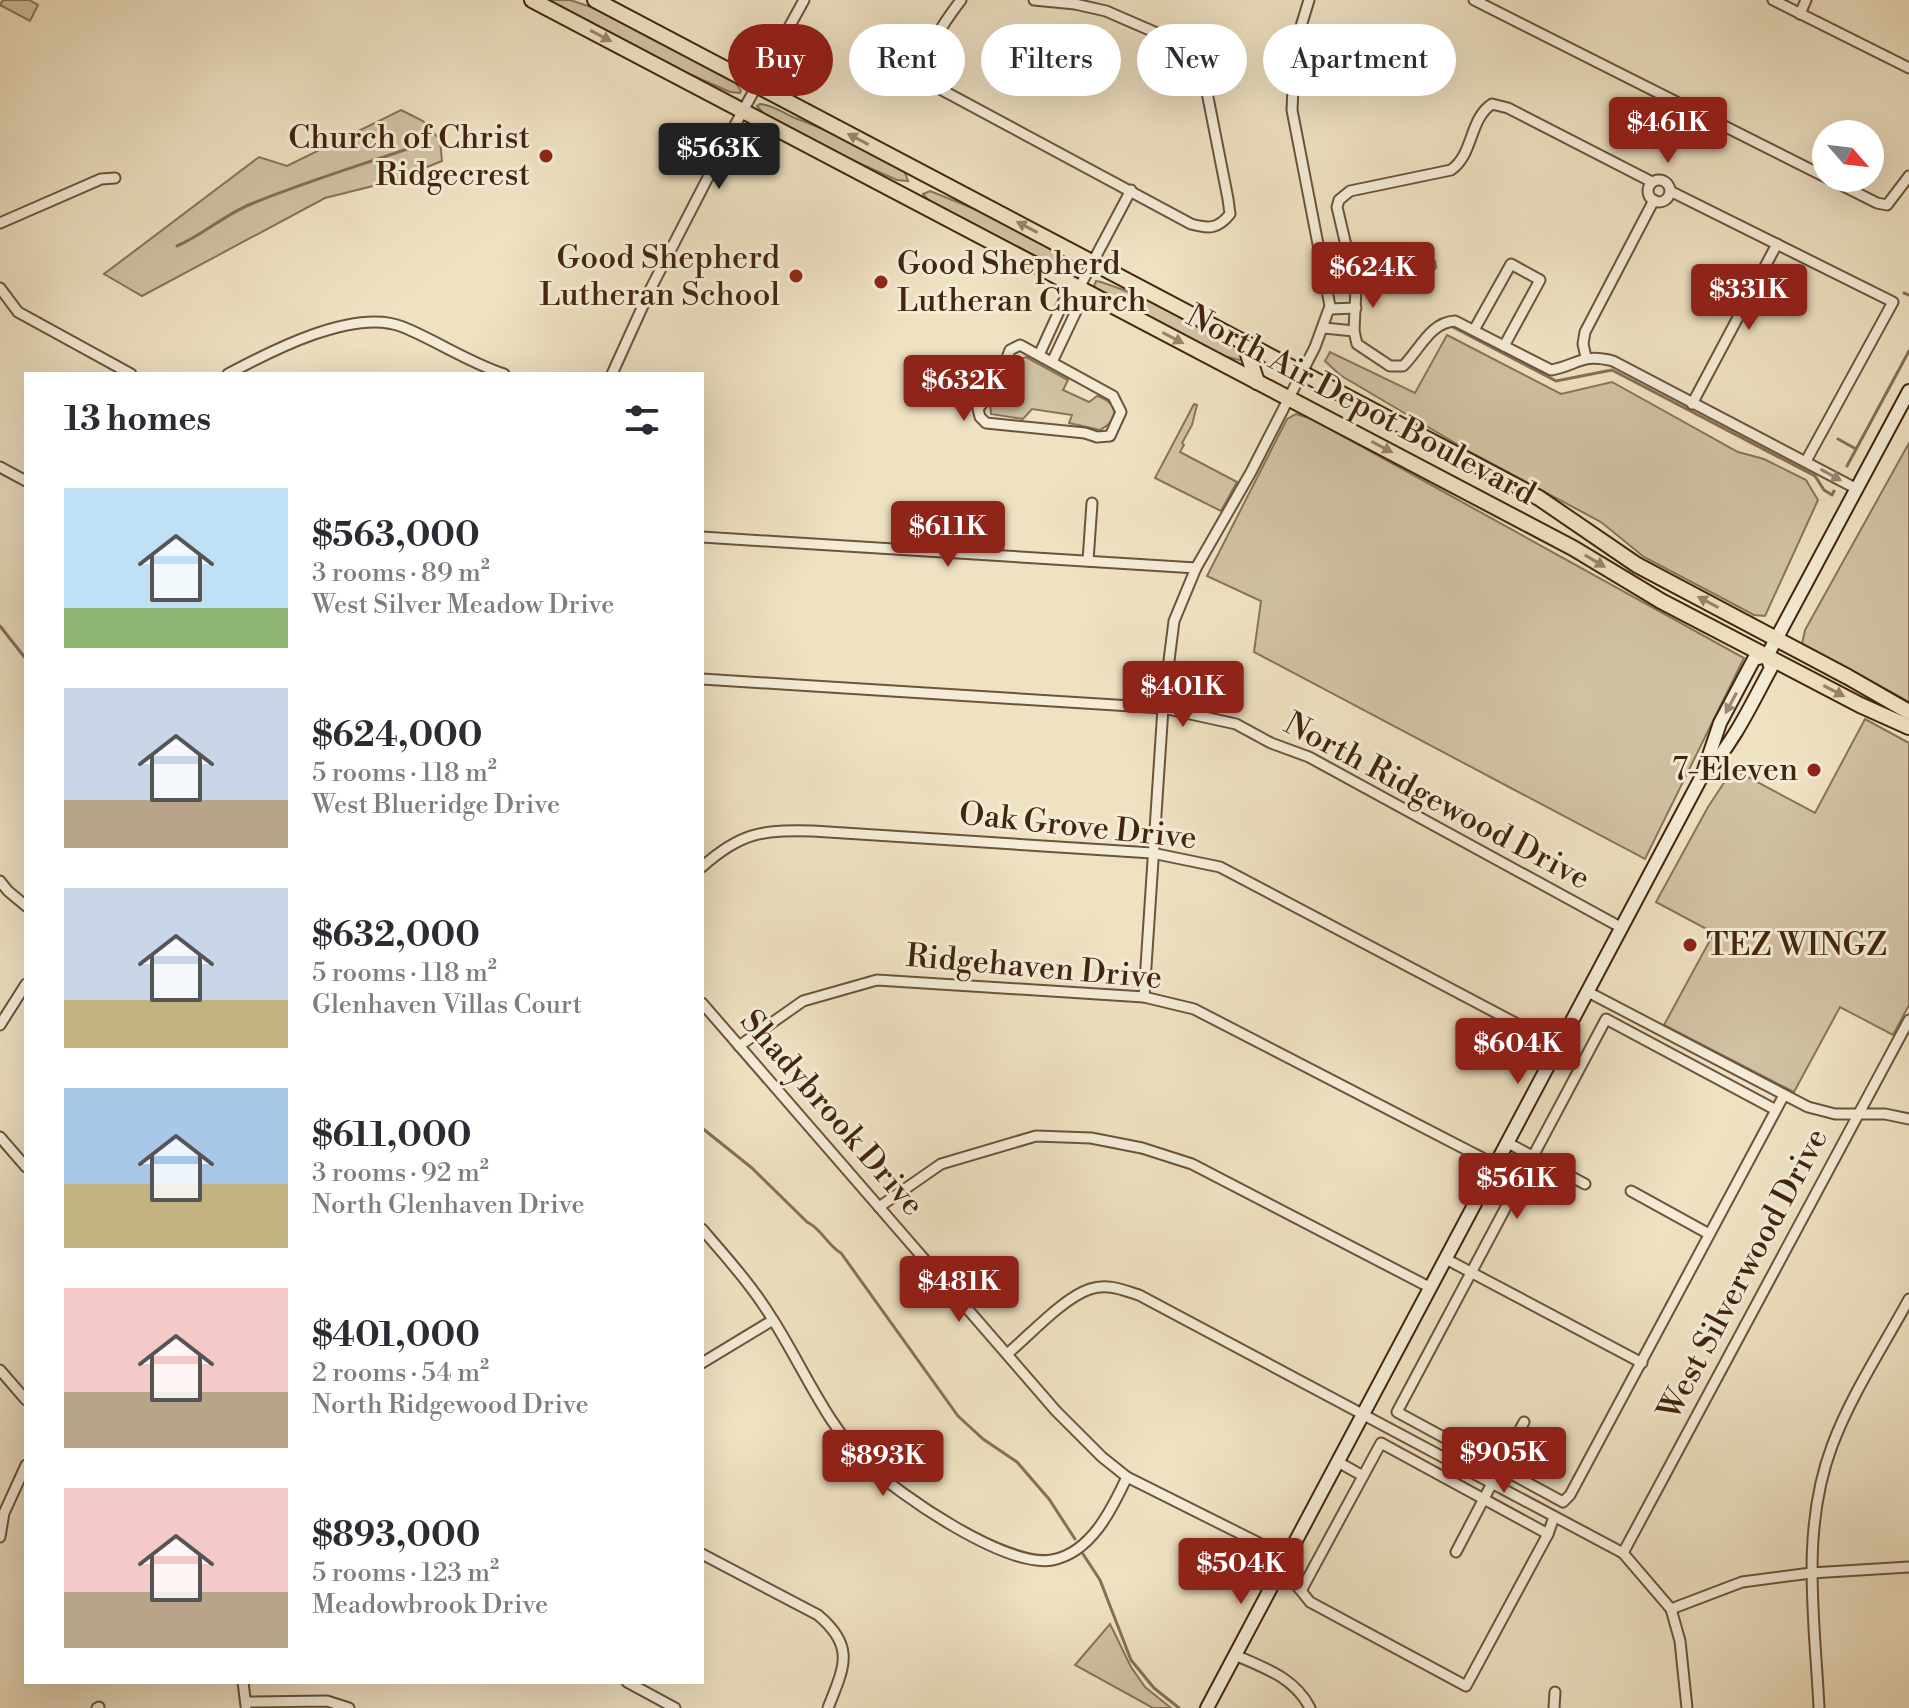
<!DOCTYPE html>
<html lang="en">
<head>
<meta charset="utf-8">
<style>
	:root { --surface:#fff; --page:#f7f7f7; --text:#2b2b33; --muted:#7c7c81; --accent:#8f2418 }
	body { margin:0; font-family:"Libre Bodoni",serif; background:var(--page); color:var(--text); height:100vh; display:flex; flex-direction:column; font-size:30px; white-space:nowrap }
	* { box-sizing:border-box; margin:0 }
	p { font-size:26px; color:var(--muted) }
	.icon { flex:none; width:44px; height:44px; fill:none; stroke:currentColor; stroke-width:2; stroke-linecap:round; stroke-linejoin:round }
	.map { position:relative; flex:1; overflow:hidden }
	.sheet { position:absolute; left:24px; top:372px; width:680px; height:1312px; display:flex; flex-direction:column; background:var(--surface); border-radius:0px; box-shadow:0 8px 32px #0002 }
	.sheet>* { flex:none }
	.banner { position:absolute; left:728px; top:24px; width:760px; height:72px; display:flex; gap:16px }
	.needle { width:52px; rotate:118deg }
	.fabs { position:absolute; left:1812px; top:120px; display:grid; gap:16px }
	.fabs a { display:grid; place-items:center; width:72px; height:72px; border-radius:50%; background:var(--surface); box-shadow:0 8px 32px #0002; font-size:40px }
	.price { position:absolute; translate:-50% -68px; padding:0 18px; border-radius:8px; background:var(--accent); color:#fff; font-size:26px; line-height:52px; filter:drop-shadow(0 2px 4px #0008) }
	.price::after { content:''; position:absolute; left:50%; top:48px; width:24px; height:18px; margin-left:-12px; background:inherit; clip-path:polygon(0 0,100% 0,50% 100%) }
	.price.current { background:#222; color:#fff }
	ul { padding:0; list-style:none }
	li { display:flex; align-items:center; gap:24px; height:200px; padding:0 40px }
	li span { display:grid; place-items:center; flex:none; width:224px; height:160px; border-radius:0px; color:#555 }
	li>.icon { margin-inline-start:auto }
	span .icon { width:96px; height:96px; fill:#fffc; stroke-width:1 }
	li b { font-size:34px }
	h2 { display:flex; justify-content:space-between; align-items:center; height:96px; padding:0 40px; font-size:34px }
	.pill { padding:0 28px; border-radius:36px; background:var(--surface); box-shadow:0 8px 32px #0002; font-size:28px; line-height:72px }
	.pill.current { background:var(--accent); color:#fff }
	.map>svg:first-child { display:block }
	.green { fill:#d1c2a4; stroke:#897458; stroke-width:2 }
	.water { fill:#b4a285; stroke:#867055; stroke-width:2 }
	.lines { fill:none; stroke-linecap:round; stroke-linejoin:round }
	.stream { stroke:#867055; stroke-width:3 }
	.minor-casing { stroke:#6c543a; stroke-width:13 }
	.secondary-casing { stroke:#41250d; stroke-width:16 }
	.primary-casing { stroke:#41250d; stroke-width:18 }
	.minor { stroke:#f5ecd8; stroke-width:9 }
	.secondary { stroke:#f5ecd8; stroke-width:12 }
	.primary { stroke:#efe2c3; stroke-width:14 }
	.oneway { fill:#988468 }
	.oneway2 { fill:#9b8872 }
	.poi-dot { fill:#8f2418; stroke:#f5ecd8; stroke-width:3 }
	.labels { text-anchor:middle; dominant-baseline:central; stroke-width:6; stroke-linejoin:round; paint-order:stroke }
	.poi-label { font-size:32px; fill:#41250d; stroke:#f5ecd8; text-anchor:end }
	.street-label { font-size:32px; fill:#41250d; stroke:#f5ecd8 }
</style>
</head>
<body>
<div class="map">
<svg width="1909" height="1708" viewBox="0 0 1909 1708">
	<rect width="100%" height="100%" fill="#efe2c3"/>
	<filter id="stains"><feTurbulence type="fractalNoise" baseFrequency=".0025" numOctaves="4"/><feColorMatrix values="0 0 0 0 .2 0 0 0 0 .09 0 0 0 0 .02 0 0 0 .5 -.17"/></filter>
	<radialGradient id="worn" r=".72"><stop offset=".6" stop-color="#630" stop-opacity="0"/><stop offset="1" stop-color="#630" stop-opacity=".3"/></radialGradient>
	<g class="green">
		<polygon points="3,0 29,0 38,5 30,21 0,5"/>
		<polygon points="544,0 570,0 594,8 734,80 741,91 740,93 730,92 669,65"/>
		<path d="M760 104C774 105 783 113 795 118 833 132 868 151 904 170L908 181 897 180 825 148 764 114 757 106Z"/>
		<polygon points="401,110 423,121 440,140 442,161 389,182 325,198 142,296 104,274 259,157 287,166"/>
		<path d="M930 191 987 214 1068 257 1080 266 1079 270 1075 272C1046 261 937 215 923 194Z"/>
		<path d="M1096 281C1118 285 1217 331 1234 346 1239 350 1242 355 1244 361L1223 356 1100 292 1094 286Z"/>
		<polygon points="1447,335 1561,394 1612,382 1738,452 1764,459 1806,480 1818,500 1765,616 1754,615 1644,557 1601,522 1472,453 1340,375 1325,361 1330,352 1415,393"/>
		<path d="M1026 357 1068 380 1063 390 1089 402 1097 396C1118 403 1121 419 1100 430L1069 423 1072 415 1032 409 1023 419 991 414 990 403 994 394 1001 403 1014 377 1009 367 1013 362Z"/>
		<polygon points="1194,404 1197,405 1192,425 1182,443 1184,445 1180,452 1237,482 1221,511 1155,478"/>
		<polygon points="1296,414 1312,419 1744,658 1645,859 1254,652 1261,601 1207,576 1287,419"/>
		<polygon points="1909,443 1909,702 1802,644 1805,630"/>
		<polygon points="1865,719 1909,743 1909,1005 1893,1035 1840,1007 1794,1092 1664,1025 1714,933 1656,902 1708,807 1733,769 1815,813"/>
		<polygon points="1110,1624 1131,1667 1145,1687 1171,1708 1153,1708 1075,1665"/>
	</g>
	<polygon class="water" points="1428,256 1435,261 1436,267 1426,282 1421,285 1415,277 1423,258"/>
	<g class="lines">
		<g class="stream">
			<path d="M177 246C203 235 224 215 251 204 302 183 355 167 407 149"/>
			<polyline points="1904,293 1909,295"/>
			<polyline points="1451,326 1556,381 1612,370 1815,476 1824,490 1832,495 1834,491"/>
			<polyline points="1838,439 1856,449"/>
			<polyline points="1847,466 1909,351"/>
			<polyline points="0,626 26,659"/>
			<path d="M702 1128 752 1168 807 1222C822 1229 827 1245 841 1253L958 1416 983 1439 1017 1462 1049 1499 1075 1539"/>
			<polyline points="1083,1554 1100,1580 1131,1660 1154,1688 1179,1708"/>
		</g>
		<defs>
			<g id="minor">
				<path d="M961 0C945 21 919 56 927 82L1191 224C1209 229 1218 229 1230 214L1228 199 1203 72 1197 54 1182 44 1106 11 1075 4 1034 0"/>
				<polyline points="1474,0 1877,203 1887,205 1909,176"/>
				<polyline points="1773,0 1909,68"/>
				<polyline points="1800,14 1806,0"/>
				<circle cx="1659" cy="191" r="11"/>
				<path d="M1652 182 1508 108 1492 104C1469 119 1474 154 1451 170L1350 191 1339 200 1337 207 1356 288 1354 331 1357 344 1390 366H1403C1419 351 1430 322 1455 321L1551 370C1578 365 1581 353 1613 361L1857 489"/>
				<polyline points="1670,191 1893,302 1806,461"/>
				<polyline points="0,223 101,179 115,178"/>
				<polyline points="0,288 18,312 131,374"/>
				<polyline points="1079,288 1131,190"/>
				<polyline points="1330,309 1356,308"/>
				<polyline points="1324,328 1354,331"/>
				<polyline points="1474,330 1511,264 1540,280 1504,346"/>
				<polygon points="1020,345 1113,396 1121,412 1110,436 1097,437 1085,433 986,423 980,417 978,409 996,386 1010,350"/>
				<polyline points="1039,355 1066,296 1079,288"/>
				<polyline points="1586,357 1583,344 1585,332 1654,200"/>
				<polyline points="1052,362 1080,303 1079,288"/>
				<path d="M228 374C271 351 355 307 403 327 437 341 468 362 504 374"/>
				<polyline points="612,374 651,288 734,127 804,0"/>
				<polyline points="1692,404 1777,244"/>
				<polyline points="0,467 26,481"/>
				<polyline points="702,537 1196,568"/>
				<polyline points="1088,561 1092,503"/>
				<polyline points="702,679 1163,708 1236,724 1271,743 1309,757 1622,928"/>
				<path d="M702 867C741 832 762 830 813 831L1152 853 1220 867 1559 1046"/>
				<polyline points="0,881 8,891 26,906"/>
				<polyline points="1588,992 1808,1107 1835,1114 1885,1114 1909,1119"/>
				<polyline points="1144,997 1163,708 1174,621 1196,568 1251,472 1315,347 1330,306 1292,110 1295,46 1309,0"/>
				<polyline points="702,1003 1056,1411 1102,1457 1127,1477 1287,1557"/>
				<polyline points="0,1025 26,984"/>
				<polyline points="739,1046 803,1001 877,980 1144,997 1194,1009 1496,1165"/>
				<path d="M1776 1110 1606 1019 1397 1412 1563 1502 1570 1495C1639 1367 1707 1238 1776 1110L1784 1095"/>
				<polyline points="0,1137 26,1167"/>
				<polyline points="1508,1143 1585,1184"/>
				<polyline points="1631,1191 1709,1234"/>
				<polyline points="879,1207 941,1164 1036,1136 1091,1138 1142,1148 1192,1164 1431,1288"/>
				<path d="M702 1229C727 1258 753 1287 773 1320 803 1367 826 1424 866 1463 899 1495 1006 1568 1052 1560 1091 1553 1112 1509 1127 1477"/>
				<polyline points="1446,1259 1642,1363"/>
				<path d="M1007 1354C1030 1335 1063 1298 1090 1289 1107 1283 1123 1290 1139 1295L1623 1553 1671 1609 1680 1641 1687 1708"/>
				<polyline points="702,1363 773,1320"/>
				<polyline points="0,1370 26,1400"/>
				<polyline points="1338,1462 1363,1476"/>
				<polyline points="0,1537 4,1513 26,1465"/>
				<polyline points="1456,1552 1524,1422"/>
				<polyline points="1623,1553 1909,1020"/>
				<path d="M702 1554 818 1615C856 1647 844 1667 828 1708"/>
				<polyline points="1279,1573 1293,1581 1310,1602 1466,1686 1548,1534 1554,1517"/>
				<polyline points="1302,1589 1381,1443 1548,1534"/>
				<polyline points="1671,1609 1742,1582 1811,1573 1909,1567"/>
				<path d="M1235 1655C1265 1668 1295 1678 1310 1708"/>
				<polyline points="243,1682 246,1706"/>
				<polyline points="627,1682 675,1708"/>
				<polyline points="246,1702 327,1701 349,1708"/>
				<polyline points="97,1708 99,1707"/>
				<polyline points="1554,1708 1555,1692"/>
				<path d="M1819 1708C1815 1621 1800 1531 1832 1446 1851 1395 1883 1347 1909 1299"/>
			</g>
			<g id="secondary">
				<path d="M1706 773C1734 742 1751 705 1771 668L1767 656 1909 391"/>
				<polyline points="1207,1708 1702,776 1720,723 1754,659 1767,656"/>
			</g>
			<g id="primary">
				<polyline points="532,0 1573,548 1661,601 1860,705 1909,727"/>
				<polyline points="595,0 1539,498 1637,565 1848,677 1909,712"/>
				<polyline points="1244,342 1257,382"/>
			</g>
		</defs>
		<use href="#minor" class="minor-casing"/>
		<use href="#secondary" class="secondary-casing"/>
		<use href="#primary" class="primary-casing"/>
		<use href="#minor" class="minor"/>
		<use href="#secondary" class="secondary"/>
		<use href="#primary" class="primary"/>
	</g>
	<defs><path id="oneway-solid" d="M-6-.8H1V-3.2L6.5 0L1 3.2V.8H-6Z" transform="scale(2)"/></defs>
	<g class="oneway">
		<use href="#oneway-solid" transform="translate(601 36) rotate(28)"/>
		<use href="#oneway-solid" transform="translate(858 139) rotate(-152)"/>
		<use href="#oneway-solid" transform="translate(1027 227) rotate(-152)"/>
		<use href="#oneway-solid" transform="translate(1173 338) rotate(28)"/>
		<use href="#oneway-solid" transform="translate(1382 447) rotate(28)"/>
		<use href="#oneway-solid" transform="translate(1595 561) rotate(31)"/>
		<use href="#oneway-solid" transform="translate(1708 602) rotate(-152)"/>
		<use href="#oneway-solid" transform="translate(1834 691) rotate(28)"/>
	</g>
	<g class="oneway2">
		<use href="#oneway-solid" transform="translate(1831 475) rotate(29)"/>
		<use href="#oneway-solid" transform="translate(1731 703) rotate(118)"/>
	</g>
	<g class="poi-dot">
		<circle cx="546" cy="156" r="8"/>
		<circle cx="796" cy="276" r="8"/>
		<circle cx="881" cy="282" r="8"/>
		<circle cx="1814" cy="770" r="8"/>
		<circle cx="1690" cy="945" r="8"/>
	</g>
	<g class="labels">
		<g class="poi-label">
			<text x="530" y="138">Church of Christ<tspan x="530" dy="37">Ridgecrest</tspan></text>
			<text x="780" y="258">Good Shepherd<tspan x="780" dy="37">Lutheran School</tspan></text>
			<text x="897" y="264" text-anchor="start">Good Shepherd<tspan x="897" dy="37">Lutheran Church</tspan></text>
			<text x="1798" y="770">7-Eleven</text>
			<text x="1706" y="945" text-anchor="start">TEZ WINGZ</text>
		</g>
		<g class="street-label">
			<text transform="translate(1361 405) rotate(28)">North Air Depot Boulevard</text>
			<text transform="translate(1437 801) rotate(28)">North Ridgewood Drive</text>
			<text transform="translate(1078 826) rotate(6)">Oak Grove Drive</text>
			<text transform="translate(1034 967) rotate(5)">Ridgehaven Drive</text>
			<text transform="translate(832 1113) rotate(49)">Shadybrook Drive</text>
			<text transform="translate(1743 1274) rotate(-62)">West Silverwood Drive</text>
		</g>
	</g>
	<rect width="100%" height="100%" filter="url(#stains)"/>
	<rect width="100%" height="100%" fill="url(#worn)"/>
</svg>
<div class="fabs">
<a><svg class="needle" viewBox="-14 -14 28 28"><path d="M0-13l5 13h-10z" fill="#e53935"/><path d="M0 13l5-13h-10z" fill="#7c7c81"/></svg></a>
</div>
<b class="price" style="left:1668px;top:165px">$461K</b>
<b class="price current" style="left:719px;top:191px">$563K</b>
<b class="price" style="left:1373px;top:310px">$624K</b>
<b class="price" style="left:1749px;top:332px">$331K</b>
<b class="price" style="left:964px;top:423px">$632K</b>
<b class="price" style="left:948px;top:569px">$611K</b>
<b class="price" style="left:1183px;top:729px">$401K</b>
<b class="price" style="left:1518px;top:1086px">$604K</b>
<b class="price" style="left:1517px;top:1221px">$561K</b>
<b class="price" style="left:959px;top:1324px">$481K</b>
<b class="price" style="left:1504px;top:1495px">$905K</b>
<b class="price" style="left:883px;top:1498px">$893K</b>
<b class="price" style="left:1241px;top:1606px">$504K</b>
<div class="banner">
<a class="pill current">Buy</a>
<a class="pill">Rent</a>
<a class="pill">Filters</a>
<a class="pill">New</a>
<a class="pill">Apartment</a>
</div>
<section class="sheet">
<h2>13 homes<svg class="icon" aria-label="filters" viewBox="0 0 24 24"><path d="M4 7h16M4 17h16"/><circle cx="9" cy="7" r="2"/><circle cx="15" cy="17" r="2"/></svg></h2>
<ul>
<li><span style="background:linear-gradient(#bfe0f5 75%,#8fb573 0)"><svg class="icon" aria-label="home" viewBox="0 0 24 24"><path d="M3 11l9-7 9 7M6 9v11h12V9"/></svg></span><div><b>$563,000</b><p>3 rooms · 89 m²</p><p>West Silver Meadow Drive</p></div></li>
<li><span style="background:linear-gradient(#c9d6e8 70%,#b9a48a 0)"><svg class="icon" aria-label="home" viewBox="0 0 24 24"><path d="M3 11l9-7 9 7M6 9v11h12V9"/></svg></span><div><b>$624,000</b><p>5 rooms · 118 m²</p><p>West Blueridge Drive</p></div></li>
<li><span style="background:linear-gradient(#c9d6e8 70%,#c2b280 0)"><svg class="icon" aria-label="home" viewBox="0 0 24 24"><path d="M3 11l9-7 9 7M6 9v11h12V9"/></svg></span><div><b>$632,000</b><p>5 rooms · 118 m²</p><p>Glenhaven Villas Court</p></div></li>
<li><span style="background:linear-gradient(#a9c7e8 60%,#c2b280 0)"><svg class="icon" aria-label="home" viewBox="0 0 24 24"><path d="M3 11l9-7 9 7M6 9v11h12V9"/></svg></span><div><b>$611,000</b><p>3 rooms · 92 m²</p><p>North Glenhaven Drive</p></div></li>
<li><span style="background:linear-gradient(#f6c9c9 65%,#b9a48a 0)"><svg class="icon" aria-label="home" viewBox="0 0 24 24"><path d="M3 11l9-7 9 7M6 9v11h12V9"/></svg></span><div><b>$401,000</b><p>2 rooms · 54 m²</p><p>North Ridgewood Drive</p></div></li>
<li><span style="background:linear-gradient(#f6c9c9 65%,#b9a48a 0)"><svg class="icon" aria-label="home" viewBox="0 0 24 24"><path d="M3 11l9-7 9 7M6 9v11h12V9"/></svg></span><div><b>$893,000</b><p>5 rooms · 123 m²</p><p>Meadowbrook Drive</p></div></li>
</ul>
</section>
</div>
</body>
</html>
